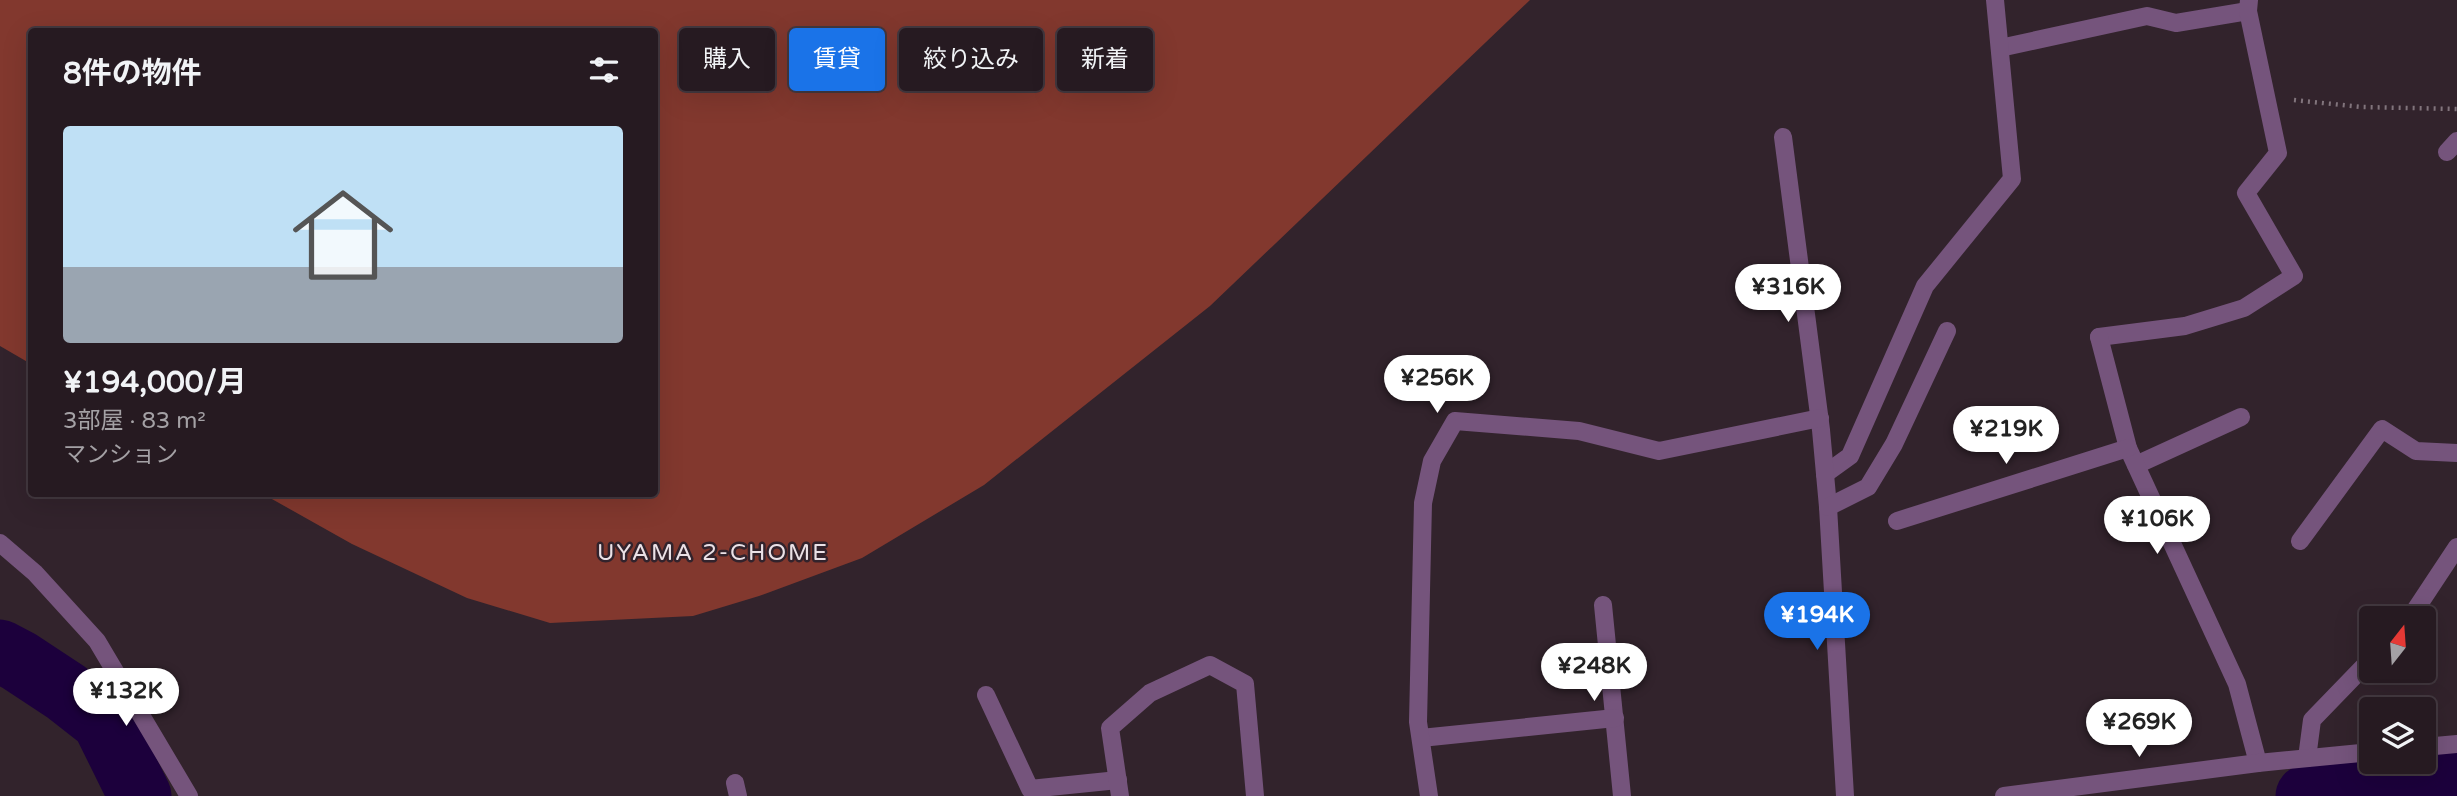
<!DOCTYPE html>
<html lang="ja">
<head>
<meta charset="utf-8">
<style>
	:root { --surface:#261a21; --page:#32272e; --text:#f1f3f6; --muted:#a4a1a5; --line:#42383f; --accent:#1a73e8 }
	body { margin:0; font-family:"Varela Round","Noto Sans JP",sans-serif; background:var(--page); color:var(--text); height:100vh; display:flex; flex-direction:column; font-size:26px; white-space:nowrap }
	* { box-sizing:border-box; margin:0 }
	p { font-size:23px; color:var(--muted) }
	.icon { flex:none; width:38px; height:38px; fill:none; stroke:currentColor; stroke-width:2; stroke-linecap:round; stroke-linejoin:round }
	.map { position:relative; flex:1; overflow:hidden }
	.side { position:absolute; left:28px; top:28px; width:630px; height:469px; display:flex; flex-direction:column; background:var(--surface); border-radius:7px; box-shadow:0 7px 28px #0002,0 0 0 2px var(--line) }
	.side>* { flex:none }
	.hud { position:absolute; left:679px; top:28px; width:665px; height:63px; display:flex; gap:14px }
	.needle { width:46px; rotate:17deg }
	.fabs { position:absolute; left:2359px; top:606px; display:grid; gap:14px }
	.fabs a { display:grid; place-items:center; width:77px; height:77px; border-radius:7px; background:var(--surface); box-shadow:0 7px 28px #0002,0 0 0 2px var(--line); font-size:35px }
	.price { position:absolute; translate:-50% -60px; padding:0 16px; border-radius:24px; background:#fff; color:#222; font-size:23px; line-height:46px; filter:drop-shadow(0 2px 4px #0008) }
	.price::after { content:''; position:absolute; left:50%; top:42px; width:21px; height:16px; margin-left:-10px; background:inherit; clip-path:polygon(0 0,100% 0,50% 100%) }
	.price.on { background:var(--accent); color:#fff }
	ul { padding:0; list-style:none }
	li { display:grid; align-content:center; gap:14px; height:371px; padding:0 35px }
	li+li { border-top:2px solid var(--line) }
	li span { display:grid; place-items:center; height:217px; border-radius:7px; color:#555 }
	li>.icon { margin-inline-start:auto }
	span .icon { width:126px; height:126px; fill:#fffc; stroke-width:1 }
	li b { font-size:30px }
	h2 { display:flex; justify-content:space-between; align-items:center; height:84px; padding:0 35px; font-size:30px }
	.pill { padding:0 24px; border-radius:7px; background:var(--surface); box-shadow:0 7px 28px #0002,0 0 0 2px var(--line); font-size:24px; line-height:63px }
	.pill.on { background:var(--accent); color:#fff }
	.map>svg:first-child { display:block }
	.forest { fill:#82382e }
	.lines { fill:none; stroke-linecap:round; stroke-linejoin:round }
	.river { stroke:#1c003c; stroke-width:63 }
	.path { stroke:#81747c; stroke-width:4.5; stroke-dasharray:2 5; stroke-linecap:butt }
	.service { stroke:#75547c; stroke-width:18 }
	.minor { stroke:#75547c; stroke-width:18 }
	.labels { text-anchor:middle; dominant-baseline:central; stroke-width:5; stroke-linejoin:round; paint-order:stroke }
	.neighbourhood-label { font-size:23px; letter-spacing:2px; fill:#ebe1e6; stroke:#32232c }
</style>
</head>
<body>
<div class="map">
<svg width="2457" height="796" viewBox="0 0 2457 796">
	<rect width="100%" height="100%" fill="#32232c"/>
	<polygon class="forest" points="0,0 1530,0 1210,306 984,485 862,558 759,596 693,616 550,623 467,598 352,544 263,494 654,494 654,32 32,32 31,364 0,346"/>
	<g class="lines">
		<g class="river">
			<polyline points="0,651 19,661 66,692 103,721 140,796"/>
			<polyline points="2307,796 2457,783"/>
		</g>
		<polyline class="path" points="2294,100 2361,107 2457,109"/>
		<g class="service">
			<polyline points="2000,48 2147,16 2176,23 2248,11"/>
			<polyline points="2099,337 2185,326 2244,308 2294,276 2246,193 2278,153 2248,11 2249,0"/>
			<polyline points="2136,465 2241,417"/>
			<polyline points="1825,474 1850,456 1925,286 2012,179 1995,0"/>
			<polyline points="2300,541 2382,429 2416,451 2457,453"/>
			<polyline points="986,695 1030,789 1118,780"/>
			<polyline points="735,783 738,796"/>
			<polyline points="1120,796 1110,728 1150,693 1210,665 1245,684 1255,796"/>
		</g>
		<g class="minor">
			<polyline points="1783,137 1821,430 1828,507 1845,796"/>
			<polyline points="2447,152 2457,141"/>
			<polyline points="2099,337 2128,448 2237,684 2258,763"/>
			<polyline points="1828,507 1868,487 1894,444 1947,331"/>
			<polyline points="1897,521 2128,448"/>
			<polyline points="0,543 35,573 97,641 189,796"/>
			<polyline points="1603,605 1622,796"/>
			<polyline points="2410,618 2457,547"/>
			<polyline points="1421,738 1615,718"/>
			<polyline points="2424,747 2457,744"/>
			<polyline points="2307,758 2312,720 2371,659"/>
			<polyline points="1429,796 1418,722 1423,503 1432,461 1455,421 1579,431 1659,451 1820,418"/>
			<polyline points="2004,796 2258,763 2371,752"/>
		</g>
	</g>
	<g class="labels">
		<g class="neighbourhood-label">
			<text x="713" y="553">UYAMA 2-CHOME</text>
		</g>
	</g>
</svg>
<div class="fabs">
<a><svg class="needle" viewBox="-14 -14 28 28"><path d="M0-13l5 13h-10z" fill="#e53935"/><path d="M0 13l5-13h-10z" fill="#a4a1a5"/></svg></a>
<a><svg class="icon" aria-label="layers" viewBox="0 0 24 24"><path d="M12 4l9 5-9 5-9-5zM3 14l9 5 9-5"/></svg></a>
</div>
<b class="price" style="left:1788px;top:324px">¥316K</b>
<b class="price" style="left:1437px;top:415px">¥256K</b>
<b class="price" style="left:2006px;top:466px">¥219K</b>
<b class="price" style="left:2157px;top:556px">¥106K</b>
<b class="price on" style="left:1817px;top:652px">¥194K</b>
<b class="price" style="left:1594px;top:703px">¥248K</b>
<b class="price" style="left:126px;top:728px">¥132K</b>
<b class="price" style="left:2139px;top:759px">¥269K</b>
<div class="hud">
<a class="pill">購入</a>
<a class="pill on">賃貸</a>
<a class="pill">絞り込み</a>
<a class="pill">新着</a>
</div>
<section class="side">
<h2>8件の物件<svg class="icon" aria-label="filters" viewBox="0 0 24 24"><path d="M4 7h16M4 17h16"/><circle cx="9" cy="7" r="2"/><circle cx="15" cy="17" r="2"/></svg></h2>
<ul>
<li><span style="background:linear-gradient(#bfe0f5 65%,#9aa5b1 0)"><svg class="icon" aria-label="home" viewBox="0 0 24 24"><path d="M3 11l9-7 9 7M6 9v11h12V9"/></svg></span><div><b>¥194,000/月</b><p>3部屋 · 83 m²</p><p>マンション</p></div></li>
</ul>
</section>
</div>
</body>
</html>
